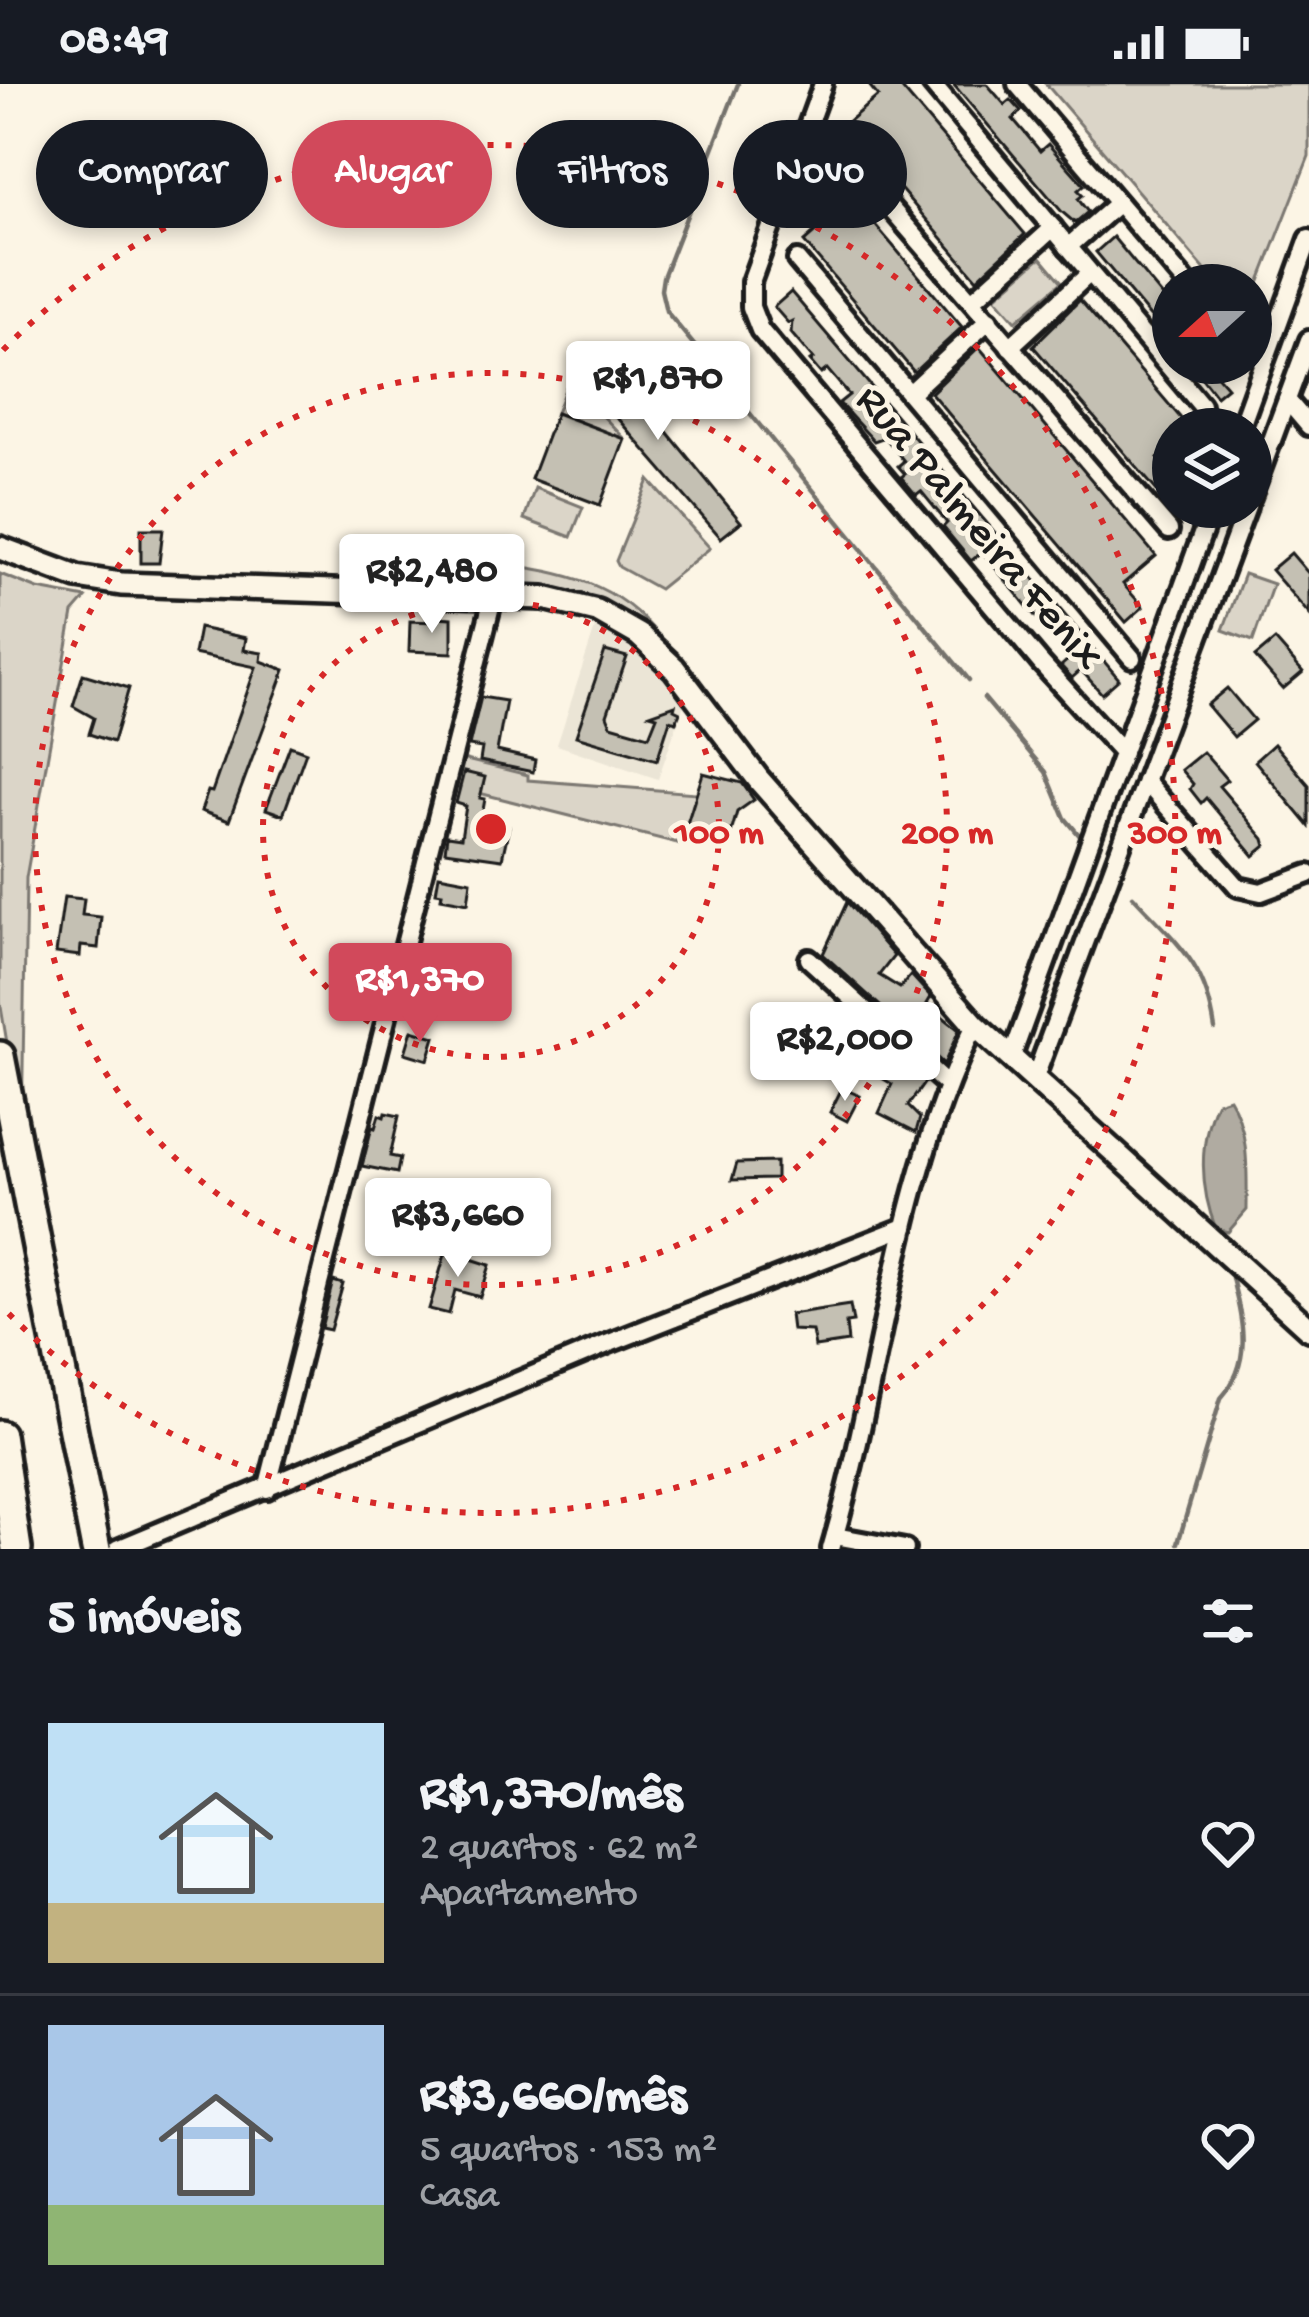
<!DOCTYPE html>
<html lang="pt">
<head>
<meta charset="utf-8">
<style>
	:root { --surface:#171b24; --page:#20242c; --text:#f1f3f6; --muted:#9ea1a6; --line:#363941; --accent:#d1495b }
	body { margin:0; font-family:"Gochi Hand",sans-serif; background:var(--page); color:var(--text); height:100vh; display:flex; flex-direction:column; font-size:45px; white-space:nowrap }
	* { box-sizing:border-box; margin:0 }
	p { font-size:39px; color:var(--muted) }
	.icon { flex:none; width:66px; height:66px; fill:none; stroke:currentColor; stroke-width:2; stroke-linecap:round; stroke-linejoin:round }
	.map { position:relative; height:1465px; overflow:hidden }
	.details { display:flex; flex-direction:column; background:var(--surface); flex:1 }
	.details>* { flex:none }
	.hud { position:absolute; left:36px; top:36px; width:1239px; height:108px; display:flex; gap:24px }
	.needle { width:78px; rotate:249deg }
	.fabs { position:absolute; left:1152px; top:180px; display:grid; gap:24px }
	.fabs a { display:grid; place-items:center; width:120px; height:120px; border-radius:50%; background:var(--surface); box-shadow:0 6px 18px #0003; font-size:60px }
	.price { position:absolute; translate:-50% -102px; padding:0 27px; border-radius:12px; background:#fff; color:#222; font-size:39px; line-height:78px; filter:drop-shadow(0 3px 6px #0008) }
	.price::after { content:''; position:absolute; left:50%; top:72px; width:36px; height:27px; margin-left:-18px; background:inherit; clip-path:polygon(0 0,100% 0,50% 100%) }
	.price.on { background:var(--accent); color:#fff }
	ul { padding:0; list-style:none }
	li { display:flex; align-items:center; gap:36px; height:300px; padding:0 48px }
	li+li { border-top:3px solid var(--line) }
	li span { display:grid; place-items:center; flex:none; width:336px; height:240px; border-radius:0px; color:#555 }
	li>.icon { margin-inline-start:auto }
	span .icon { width:144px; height:144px; fill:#fffc; stroke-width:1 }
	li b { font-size:51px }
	h2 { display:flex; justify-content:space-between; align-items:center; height:144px; padding:0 48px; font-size:51px }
	.pill { padding:0 42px; border-radius:54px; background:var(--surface); box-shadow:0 6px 18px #0003; font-size:42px; line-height:108px }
	.pill.on { background:var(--accent); color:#fff }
	.status { display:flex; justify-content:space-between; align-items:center; height:84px; padding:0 60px; background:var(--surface); direction:ltr }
	.status svg { height:33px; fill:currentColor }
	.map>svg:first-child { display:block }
	.built { fill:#ebe5d6 }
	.green { fill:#dbd5c8; stroke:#7c7872; stroke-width:3 }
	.water { fill:#b0aba1; stroke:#75726c; stroke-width:3 }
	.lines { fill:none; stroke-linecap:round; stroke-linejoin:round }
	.stream { stroke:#75726c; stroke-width:4.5 }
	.building { fill:#c4c0b3; stroke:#1c1c1c; stroke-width:3 }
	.minor-casing { stroke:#1c1c1c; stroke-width:26 }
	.tertiary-casing { stroke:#1c1c1c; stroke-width:30 }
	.trunk-casing { stroke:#1c1c1c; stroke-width:36 }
	.minor { stroke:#fcf5e5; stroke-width:16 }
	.tertiary { stroke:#fcf5e5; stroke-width:21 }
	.trunk { stroke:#fcf5e5; stroke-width:27 }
	.ring { fill:none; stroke:#d62828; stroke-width:6; stroke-dasharray:6 12 }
	.labels { text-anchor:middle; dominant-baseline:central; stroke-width:10; stroke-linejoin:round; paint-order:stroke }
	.street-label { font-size:45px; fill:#1c1c1c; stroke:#fcf5e5 }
	.centre { fill:#d62828; stroke:#fcf5e5; stroke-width:6 }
	.ring-label { font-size:36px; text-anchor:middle; font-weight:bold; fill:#d62828; stroke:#fcf5e5; stroke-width:10; stroke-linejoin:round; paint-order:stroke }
</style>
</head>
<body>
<div class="status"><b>08:49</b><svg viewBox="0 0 49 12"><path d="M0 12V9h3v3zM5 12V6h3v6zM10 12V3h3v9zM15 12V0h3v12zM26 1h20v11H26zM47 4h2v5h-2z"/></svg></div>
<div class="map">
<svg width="1309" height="1465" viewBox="0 0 1309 1465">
	<rect width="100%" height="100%" fill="#fcf5e5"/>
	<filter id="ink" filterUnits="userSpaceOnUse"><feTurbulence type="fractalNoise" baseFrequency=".00833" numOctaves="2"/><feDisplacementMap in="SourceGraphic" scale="24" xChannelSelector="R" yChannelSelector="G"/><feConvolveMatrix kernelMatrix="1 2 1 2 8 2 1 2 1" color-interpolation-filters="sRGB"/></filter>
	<g filter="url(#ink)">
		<polygon class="built" points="595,544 635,565 685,617 658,695 557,661"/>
		<g class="green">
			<polygon points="1046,0 1309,0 1309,72 1251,220 1251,201 1218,201"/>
			<polygon points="1041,173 1062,198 1016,237 995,213"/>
			<polygon points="572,300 625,355 556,329 566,303"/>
			<polygon points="649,396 710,464 659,505 619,483 616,477"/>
			<polygon points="535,404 583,423 571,453 524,435"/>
			<path d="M508 481C576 489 628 505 667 563L644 545 499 504 501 492Z"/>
			<polygon points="0,490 38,505 86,514 73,529 26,794 22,1049 0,917"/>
			<polygon points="1244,490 1273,500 1253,557 1223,546"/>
			<polygon points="462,675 528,691 528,696 697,709 681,760 455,703"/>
		</g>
		<path class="water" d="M1229 1014C1250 1047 1247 1089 1247 1126L1228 1148 1216 1145C1200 1105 1198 1057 1217 1018Z"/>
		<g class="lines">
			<g class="stream">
				<polyline points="738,0 663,193 661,206 666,227 969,596"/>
				<polyline points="984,614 1046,688 1065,734 1080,752"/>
				<path d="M1133 812C1177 860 1205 877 1215 945"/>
				<path d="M1178 1459 1221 1314C1254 1277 1242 1236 1232 1194"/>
			</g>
		</g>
		<g class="building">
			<polygon points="868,0 898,0 1025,150 977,195 845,40 878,12"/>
			<polygon points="953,0 987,0 1005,21 1011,16 1021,27 1013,35 1025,49 1040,67 1048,60 1084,101 1078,106 1083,111 1078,115 1088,128 1075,139 1062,128"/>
			<polygon points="832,90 962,243 914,288 804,158 829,136 809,113"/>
			<polygon points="1113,153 1163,213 1173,204 1173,260 1096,168"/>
			<polygon points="791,208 1119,595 1102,610 1081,586 1072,594 1061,582 1070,574 982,468 971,477 943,443 947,439 921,407 916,411 901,393 905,390 898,382 904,377 885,353 874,357 839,319 849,311 827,285 821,290 810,277 813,275 791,249 792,237 788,239 774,223"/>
			<polygon points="1080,216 1190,345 1173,345 1173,362 1158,374 1173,392 1173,406 1163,414 1033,262"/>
			<polygon points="979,263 1156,472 1123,500 1143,523 1126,538 931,309"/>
			<polygon points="605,266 617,280 614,283 741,438 721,454 579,290"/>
			<polygon points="1190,279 1222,279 1213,287 1227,303 1216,312"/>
			<polygon points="556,329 625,355 600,421 531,395"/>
			<polygon points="141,445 163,445 159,479 141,479"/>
			<polygon points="1291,469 1309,490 1309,530 1271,486"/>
			<polygon points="436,533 452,534 452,569 409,567 410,537 436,538"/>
			<polygon points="199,544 246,554 244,566 262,569 261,577 285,586 229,737 201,727 208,707 212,708 256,583 194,570"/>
			<polygon points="1275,556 1303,588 1283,605 1255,573"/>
			<polygon points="605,567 627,573 607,631 611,641 649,652 657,632 650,630 675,621 674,625 680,628 676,638 670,636 657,676 576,652"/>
			<polygon points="83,590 129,604 113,658 89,650 94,634 73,622"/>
			<polygon points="1227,604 1254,636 1234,653 1207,621"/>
			<polygon points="481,613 506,617 497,667 535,676 533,688 480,677 482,664 469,662"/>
			<polygon points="1274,660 1309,701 1309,742 1255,677"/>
			<polygon points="290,662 306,668 283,731 266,725"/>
			<polygon points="1203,668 1227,696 1219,702 1264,755 1266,762 1254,772 1206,714 1201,719 1190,705 1193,700 1181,686"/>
			<polygon points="464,688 485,693 480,714 485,715 481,737 509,743 502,775 445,767 447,752 461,754 466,722 456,719"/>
			<polygon points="703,689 742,699 754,716 737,728 729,756 685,746"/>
			<polygon points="439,791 471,797 468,819 441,814 442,809 436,808"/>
			<polygon points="64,813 84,815 82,831 101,833 98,864 81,862 80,872 56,869"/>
			<polygon points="847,818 894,872 879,891 900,904 911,891 931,913 927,920 959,946 944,980 823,870"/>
			<polygon points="412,946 435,953 428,976 405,969"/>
			<polygon points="856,966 878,977 881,970 909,990 911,986 925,998 908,1022 920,1034 916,1048 879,1029 892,1000 851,976"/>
			<polygon points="842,1004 860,1012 847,1037 830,1028"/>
			<polygon points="385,1029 399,1032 390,1072 400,1074 397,1089 362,1082 372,1043 375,1044 379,1031 384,1033"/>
			<polygon points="776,1078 776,1095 732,1096 737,1079"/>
			<polygon points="446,1167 490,1181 480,1213 455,1206 449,1230 429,1225"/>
			<polygon points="333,1197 343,1200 330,1246 321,1244"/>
			<polygon points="850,1221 853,1238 846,1239 848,1258 815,1263 812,1247 792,1246 790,1230"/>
		</g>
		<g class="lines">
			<defs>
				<g id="minor">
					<polyline points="823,0 751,198 751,223 760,246 1041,579 1123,669"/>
					<polyline points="932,0 1201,321"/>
					<polyline points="1017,0 1188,201"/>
					<polyline points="831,55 1169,446"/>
					<polyline points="1068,163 1118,119"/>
					<polyline points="797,176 1132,574"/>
					<polyline points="973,216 1053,144"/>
					<polyline points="1010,263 1090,189"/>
					<polyline points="910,309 989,236"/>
					<polyline points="1287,316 1309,342"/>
					<polyline points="1240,345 1309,155"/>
					<polyline points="1251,413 1309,256"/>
					<polyline points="1145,697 1238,803 1261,808 1309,790"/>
					<polyline points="809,875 946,1000"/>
					<polyline points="1011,975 1212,423"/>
					<polyline points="1034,996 1247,423"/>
					<polyline points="267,1405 494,510"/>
					<polyline points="835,1452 905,1465"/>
					<polyline points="118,1465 607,1260 905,1143"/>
					<path d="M831 1465C882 1291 894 1105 975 941"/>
				</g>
				<polyline id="tertiary" points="0,464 77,493 121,500 544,514 597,527 639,551 674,584 759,696 975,941 1309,1245"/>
				<g id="trunk">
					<polyline points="0,972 96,1465"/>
					<polyline points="0,1351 17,1465"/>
				</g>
			</defs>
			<use href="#minor" class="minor-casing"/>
			<use href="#tertiary" class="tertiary-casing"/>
			<use href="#trunk" class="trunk-casing"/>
			<use href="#minor" class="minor"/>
			<use href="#tertiary" class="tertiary"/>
			<use href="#trunk" class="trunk"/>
		</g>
	</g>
	<g class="ring">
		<circle cx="491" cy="745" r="228"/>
		<circle cx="491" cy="745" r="456"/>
		<path d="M3 266A684 684 0 1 1 3 1224"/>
	</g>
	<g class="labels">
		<g class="street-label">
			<text transform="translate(977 446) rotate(50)">Rua Palmeira Fenix</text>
		</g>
	</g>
	<circle cx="491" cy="745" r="18" class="centre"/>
	<g class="ring-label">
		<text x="719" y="758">100 m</text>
		<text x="947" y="758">200 m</text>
		<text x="1175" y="758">300 m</text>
	</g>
</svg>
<div class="fabs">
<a><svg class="needle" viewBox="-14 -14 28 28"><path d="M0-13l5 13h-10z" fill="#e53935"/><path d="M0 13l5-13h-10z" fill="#9ea1a6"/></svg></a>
<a><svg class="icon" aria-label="layers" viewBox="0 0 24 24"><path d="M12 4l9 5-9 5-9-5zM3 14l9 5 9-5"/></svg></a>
</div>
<b class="price" style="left:658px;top:359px">R$1,870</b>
<b class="price" style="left:432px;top:552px">R$2,480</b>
<b class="price on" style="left:420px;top:961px">R$1,370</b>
<b class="price" style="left:845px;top:1020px">R$2,000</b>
<b class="price" style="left:458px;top:1196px">R$3,660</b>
<div class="hud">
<a class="pill">Comprar</a>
<a class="pill on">Alugar</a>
<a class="pill">Filtros</a>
<a class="pill">Novo</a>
</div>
</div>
<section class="details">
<h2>5 imóveis<svg class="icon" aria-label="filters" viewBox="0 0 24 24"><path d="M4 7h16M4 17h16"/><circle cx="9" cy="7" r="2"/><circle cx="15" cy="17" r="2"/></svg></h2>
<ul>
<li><span style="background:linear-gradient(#bfe0f5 75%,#c2b280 0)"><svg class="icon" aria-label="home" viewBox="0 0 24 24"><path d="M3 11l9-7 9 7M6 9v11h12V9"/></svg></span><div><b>R$1,370/mês</b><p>2 quartos · 62 m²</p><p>Apartamento</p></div><svg class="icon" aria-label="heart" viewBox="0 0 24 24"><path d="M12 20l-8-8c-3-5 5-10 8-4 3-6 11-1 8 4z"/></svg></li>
<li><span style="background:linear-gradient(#a9c7e8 75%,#8fb573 0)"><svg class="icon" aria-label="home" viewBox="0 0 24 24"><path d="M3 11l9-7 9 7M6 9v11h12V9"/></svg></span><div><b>R$3,660/mês</b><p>5 quartos · 153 m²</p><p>Casa</p></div><svg class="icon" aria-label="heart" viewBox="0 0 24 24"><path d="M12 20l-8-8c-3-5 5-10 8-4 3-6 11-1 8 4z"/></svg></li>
</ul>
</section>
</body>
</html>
